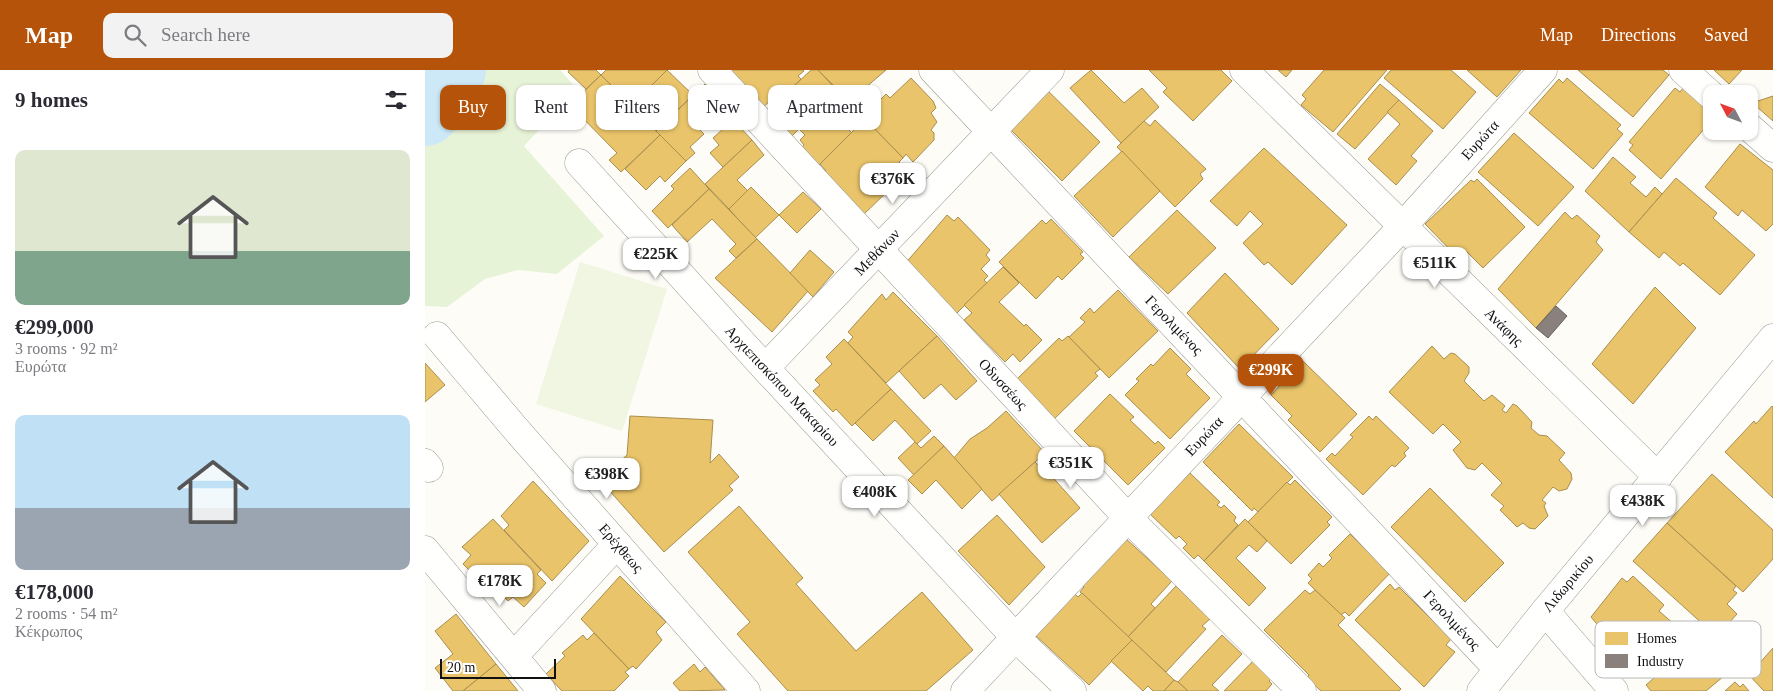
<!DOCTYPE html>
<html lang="en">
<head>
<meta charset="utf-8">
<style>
	:root { --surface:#fff; --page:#f2f2f3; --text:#2b2b33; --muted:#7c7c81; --accent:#b45309 }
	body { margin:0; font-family:"Times New Roman",serif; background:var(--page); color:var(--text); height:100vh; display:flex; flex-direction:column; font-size:19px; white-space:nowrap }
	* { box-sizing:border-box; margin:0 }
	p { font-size:16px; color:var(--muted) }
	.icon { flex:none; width:28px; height:28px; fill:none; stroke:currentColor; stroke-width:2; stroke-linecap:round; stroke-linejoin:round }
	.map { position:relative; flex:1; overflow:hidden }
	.sheet { display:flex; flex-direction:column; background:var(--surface); width:425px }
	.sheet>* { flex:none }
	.guide { position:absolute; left:15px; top:15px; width:475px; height:45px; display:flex; gap:10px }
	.needle { width:32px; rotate:311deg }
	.fabs { position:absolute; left:1278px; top:15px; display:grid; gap:10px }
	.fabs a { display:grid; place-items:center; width:55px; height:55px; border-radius:10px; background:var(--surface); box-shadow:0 1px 4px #0004; font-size:25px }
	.scale { position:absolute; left:15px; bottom:12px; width:116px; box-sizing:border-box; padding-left:5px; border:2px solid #111; border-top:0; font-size:14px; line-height:18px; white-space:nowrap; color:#111; -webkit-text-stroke:4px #fff; paint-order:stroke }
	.price { position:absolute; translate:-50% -42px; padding:0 11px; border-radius:10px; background:#fff; color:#222; font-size:16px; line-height:32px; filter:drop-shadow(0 1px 2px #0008) }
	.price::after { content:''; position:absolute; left:50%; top:30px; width:15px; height:11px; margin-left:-8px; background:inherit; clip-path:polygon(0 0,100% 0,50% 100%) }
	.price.current { background:var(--accent); color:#fff }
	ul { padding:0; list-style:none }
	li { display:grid; align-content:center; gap:10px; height:265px; padding:0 15px }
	li span { display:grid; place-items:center; height:155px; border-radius:10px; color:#555 }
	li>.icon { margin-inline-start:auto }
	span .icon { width:90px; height:90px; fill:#fffc; stroke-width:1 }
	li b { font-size:21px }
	h2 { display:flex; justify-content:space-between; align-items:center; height:60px; padding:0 15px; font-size:21px }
	.chip { padding:0 18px; border-radius:10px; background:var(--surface); box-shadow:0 1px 4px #0004; font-size:18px; line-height:45px }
	.chip.current { background:var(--accent); color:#fff }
	header { display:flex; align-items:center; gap:30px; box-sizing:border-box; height:70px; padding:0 25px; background:var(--accent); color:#fff }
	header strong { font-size:24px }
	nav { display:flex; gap:28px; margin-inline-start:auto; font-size:18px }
	.search { width:350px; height:45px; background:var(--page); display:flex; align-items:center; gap:12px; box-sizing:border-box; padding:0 18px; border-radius:10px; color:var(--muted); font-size:19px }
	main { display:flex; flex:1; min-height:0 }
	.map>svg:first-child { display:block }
	.green { fill:#e7f3d7 }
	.pitch { fill:#f0f6e1 }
	.homes { fill:#e9c46a; stroke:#a88e4f }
	.industry { fill:#8a817c; stroke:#665f5c }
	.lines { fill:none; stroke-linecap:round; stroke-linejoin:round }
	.river { stroke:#cde8f7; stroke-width:70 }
	.minor-casing { stroke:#979795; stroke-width:29 }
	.minor { stroke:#fffffe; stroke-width:28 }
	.labels { text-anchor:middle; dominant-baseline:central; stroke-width:5; stroke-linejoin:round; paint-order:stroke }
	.street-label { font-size:15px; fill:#111; stroke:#fff }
	.key { fill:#fff; stroke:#b8b8b8; stroke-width:1 }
	.key-label { font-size:14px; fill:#111 }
</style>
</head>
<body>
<header>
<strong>Map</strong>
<div class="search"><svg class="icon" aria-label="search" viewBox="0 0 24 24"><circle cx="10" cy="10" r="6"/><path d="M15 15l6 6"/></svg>Search here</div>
<nav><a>Map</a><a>Directions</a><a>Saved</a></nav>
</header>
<main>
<section class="sheet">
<h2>9 homes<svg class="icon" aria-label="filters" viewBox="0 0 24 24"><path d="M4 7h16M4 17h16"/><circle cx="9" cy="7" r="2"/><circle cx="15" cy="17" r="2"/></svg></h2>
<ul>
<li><span style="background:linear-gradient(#dfe7d0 65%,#7fa58c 0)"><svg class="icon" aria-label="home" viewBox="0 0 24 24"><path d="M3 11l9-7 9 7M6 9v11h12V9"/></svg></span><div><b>€299,000</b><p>3 rooms · 92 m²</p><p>Ευρώτα</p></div></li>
<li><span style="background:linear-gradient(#bfe0f5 60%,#9aa5b1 0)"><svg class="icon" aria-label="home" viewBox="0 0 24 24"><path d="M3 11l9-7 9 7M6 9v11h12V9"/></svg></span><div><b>€178,000</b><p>2 rooms · 54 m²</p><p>Κέκρωπος</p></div></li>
</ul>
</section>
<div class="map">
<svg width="1348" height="621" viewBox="0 0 1348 621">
	<rect width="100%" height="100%" fill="#fdfcf7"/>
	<polygon class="green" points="0,0 135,0 152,19 99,76 179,166 132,204 93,200 60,209 22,237 0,236"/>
	<polygon class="pitch" points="155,192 242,219 197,361 111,334"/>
	<g class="homes">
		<polygon points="144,0 171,0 176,5 161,19 143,2"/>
		<polygon points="181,0 242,0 206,36 176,5"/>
		<polygon points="242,0 268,25 231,61 206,36"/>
		<polygon points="299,0 378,0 379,1 373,6 376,9 350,34 346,30 336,39"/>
		<polygon points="386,0 393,0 410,18 396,31 427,63 392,97 375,79 379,75 375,70 380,65 374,59 365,68 347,49 356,40 350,34"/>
		<polygon points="393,0 461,0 440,18 441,19 430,30 427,27 424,31"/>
		<polygon points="666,0 699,33 717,18 734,37 696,73 645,18"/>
		<polygon points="724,0 796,0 807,11 768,51 738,22 742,18"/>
		<polygon points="853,0 867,0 861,7"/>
		<polygon points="899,0 962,0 908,62 876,35 881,29 877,25"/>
		<polygon points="966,0 1026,0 1051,22 1018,59 959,8"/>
		<polygon points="1042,0 1096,0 1072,27"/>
		<polygon points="1153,0 1238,0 1244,5 1208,47"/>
		<polygon points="1289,0 1317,0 1304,14"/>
		<polygon points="176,5 235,65 196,102 184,90 192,83 145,35"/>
		<polygon points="486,8 508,31 511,38 506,43 512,52 506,60 509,63 509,70 488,92 481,84 478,88 438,47 461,24 465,28"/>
		<polygon points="1142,8 1196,55 1192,59 1198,64 1168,99 1104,43 1134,9 1138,13"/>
		<polygon points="280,14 299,34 273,58 279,64 265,77 270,83 261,91 231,61"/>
		<polygon points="955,14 974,30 930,79 912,64"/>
		<polygon points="618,16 675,72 637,111 582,56"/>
		<polygon points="1250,18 1255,22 1258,18 1286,43 1286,51 1236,109 1204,80 1208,75 1204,72"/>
		<polygon points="1348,26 1348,51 1331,36 1333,31"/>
		<polygon points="974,30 1008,61 986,86 992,91 971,115 943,89 975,54 962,42"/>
		<polygon points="440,49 478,88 474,92 481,99 464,115 466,118 437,146 397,105 401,101 395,94"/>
		<polygon points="308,50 327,70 298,97 285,83 294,75 288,68"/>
		<polygon points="730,50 781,99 775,104 778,109 750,137 692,77 719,51 725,56"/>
		<polygon points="1089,63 1149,117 1113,156 1053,102"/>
		<polygon points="235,65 261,91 240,112 235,106 221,120 200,99"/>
		<polygon points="327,70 339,85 312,110 323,121 304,139 280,114"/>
		<polygon points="1315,74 1348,100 1348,154 1341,161 1317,140 1313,146 1280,117"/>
		<polygon points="839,78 922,155 867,215 843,192 839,195 818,173 838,154 825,141 812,156 785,131"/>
		<polygon points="697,81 735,121 688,167 649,126"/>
		<polygon points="1188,87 1211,107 1205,113 1221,127 1230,117 1237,124 1204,162 1160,121"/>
		<polygon points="265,98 284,119 243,158 227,141 249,119 246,116"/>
		<polygon points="1251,108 1292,143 1288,148 1330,185 1295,225 1258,193 1255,196 1239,182 1234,188 1204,162"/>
		<polygon points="1052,109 1100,157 1058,198 1042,182 1035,190 1000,154 1046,110 1049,112"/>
		<polygon points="326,117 354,145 330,168 304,139"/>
		<polygon points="284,119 332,169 311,188 304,181 311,174 287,149 262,172 247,155"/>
		<polygon points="378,122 396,139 372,163 354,145"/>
		<polygon points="752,140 791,178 743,224 704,187"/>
		<polygon points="1140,142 1147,149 1152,145 1175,166 1171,172 1178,180 1111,258 1073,219"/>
		<polygon points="522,145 529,151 533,147 565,180 561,185 565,190 556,199 563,206 559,210 562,213 530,245 479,195"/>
		<polygon points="626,149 658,182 655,184 659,188 637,210 633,206 611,229 574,192 617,150 621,154"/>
		<polygon points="332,169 383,221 347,262 290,208"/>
		<polygon points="385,180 409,202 388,227 365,203"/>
		<polygon points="578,197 594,213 574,232 599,256 601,254 617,270 595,292 588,284 580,292 539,250 547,243 539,235"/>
		<polygon points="800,203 854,259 815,299 762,243"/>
		<polygon points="1230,217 1271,258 1208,334 1167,294"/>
		<polygon points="693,220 733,261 684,308 644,267 660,252 655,248 665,238 669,243"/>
		<polygon points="468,222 512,266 461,313 423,273 428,267 423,262 457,224 461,230"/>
		<polygon points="512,266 552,311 531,330 516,314 499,329 474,301"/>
		<polygon points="643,266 675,299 670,303 673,306 626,352 588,313 634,268 637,271"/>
		<polygon points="419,269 466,319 427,356 411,339 408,342 388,321 395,315 390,310 407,294 401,287"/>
		<polygon points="1007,276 1019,289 1026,283 1030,284 1044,297 1044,303 1039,311 1059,331 1067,325 1080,336 1077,340 1081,343 1088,334 1092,336 1107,352 1106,358 1114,365 1122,366 1140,383 1134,390 1146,403 1147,409 1142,419 1134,421 1128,417 1117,430 1121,433 1119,436 1123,446 1110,459 1104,458 1098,453 1092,457 1075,440 1079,436 1066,425 1077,413 1057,393 1050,400 1042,398 1028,380 1036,372 1018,354 1008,364 964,322"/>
		<polygon points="745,278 766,299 761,304 785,328 745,369 700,325 714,311 711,309 726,294 728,296"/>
		<polygon points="878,291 932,344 895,382 863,350 867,346 846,325"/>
		<polygon points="0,293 20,315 0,332"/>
		<polygon points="466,319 506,361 492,374 470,350 448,371 430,353"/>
		<polygon points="685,324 709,347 705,350 730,374 733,371 740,378 703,415 649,361"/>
		<polygon points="1347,336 1348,337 1348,428 1300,382 1329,351 1331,354"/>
		<polygon points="581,341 620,383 567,431 529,388 545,369 562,358"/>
		<polygon points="205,346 288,350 285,393 294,384 314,407 304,416 308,420 239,482 175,410 202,385"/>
		<polygon points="944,346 948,350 951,346 984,378 979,383 981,386 970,397 967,395 938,425 901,389 907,383 910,386 928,367 925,365"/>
		<polygon points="814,354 868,407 833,442 829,438 827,441 778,392"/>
		<polygon points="509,366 519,376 489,405 473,388 490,372 496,378"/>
		<polygon points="519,376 557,419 537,439 511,410 497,424 483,410"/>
		<polygon points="610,392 613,395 615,393 655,438 617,473 574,424"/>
		<polygon points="765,403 795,432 792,435 796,438 799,435 811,447 809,451 813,455 779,491 773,485 769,489 758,478 762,474 754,466 751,469 725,444"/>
		<polygon points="1287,404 1348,460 1348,489 1318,522 1242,453"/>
		<polygon points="870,410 907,447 902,452 905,455 866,494 823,452 862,412 865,415"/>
		<polygon points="108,411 164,471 127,511 79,460 84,455 76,446"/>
		<polygon points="1005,418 1079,493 1040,532 966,457"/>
		<polygon points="314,436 378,508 371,514 431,581 497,522 548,580 501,621 363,621 312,564 325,552 263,482"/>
		<polygon points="572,445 620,497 584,535 533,481"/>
		<polygon points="68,449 116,500 112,504 121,513 99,537 88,527 83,531 79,527 75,531 38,494 46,485 37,477"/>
		<polygon points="820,449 842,471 832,482 824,475 811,488 841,518 824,536 779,491"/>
		<polygon points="1242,453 1311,516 1308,520 1312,523 1302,534 1312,544 1294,564 1283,554 1281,557 1208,491"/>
		<polygon points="925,464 965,503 924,546 920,542 916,545 883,513 887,509 883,505 894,493 898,497 907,488 904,485"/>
		<polygon points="699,467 747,511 726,534 730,538 703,567 655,522 659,517 656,514"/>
		<polygon points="195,506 241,552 231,562 237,570 211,599 208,596 204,599 156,549"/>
		<polygon points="1208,506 1239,535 1234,541 1257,561 1241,580 1238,577 1214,604 1166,547 1197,508 1202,512"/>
		<polygon points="965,514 970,520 974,517 1026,569 1021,575 1030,582 999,617 930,550"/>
		<polygon points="751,516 785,549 777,556 781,559 741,602 703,567"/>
		<polygon points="880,520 885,524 890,520 920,548 913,555 976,619 974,621 896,621 882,608 884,605 839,560"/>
		<polygon points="649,523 653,527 657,523 707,570 664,615 610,565"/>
		<polygon points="31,544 71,594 38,621 28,621 10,598 28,584 10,561"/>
		<polygon points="169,563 204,599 200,602 204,606 189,621 137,621 121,604 140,586 137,583 158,565 162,570"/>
		<polygon points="797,565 817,584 787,615 794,621 763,621 753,612"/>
		<polygon points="1264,569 1299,606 1281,621 1226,621 1221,615 1229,608 1224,603"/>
		<polygon points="707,570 749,610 739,621 728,621 723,616 718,621 686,591"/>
		<polygon points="1348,578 1348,621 1339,621 1324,605"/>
		<polygon points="832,587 850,605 844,611 847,614 841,621 799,621"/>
		<polygon points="71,594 93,621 38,621"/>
		<polygon points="269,594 275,602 280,597 300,620 255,621 248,613"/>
		<polygon points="749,610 753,612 763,621 739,621"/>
		<polygon points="1310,612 1315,617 1318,614 1324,621 1300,621"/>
	</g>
	<polygon class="industry" points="1131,236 1142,246 1123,268 1111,258"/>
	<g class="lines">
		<polyline class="river" points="0,41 14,24 26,0"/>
		<defs>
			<g id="minor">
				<polyline points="287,0 703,448 877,621"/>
				<polyline points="508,0 1072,598"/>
				<polyline points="819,0 1233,407"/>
				<polyline points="1258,0 1286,25"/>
				<polyline points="1324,57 1348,78"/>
				<polyline points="154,93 340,298 591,568 647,621"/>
				<polyline points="12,266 89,357 321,621"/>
				<polyline points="340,298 625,0"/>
				<polyline points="0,393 4,398"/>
				<polyline points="0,480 117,621"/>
				<polyline points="1120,541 1189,621"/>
				<polyline points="89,586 192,474"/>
				<polyline points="540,621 977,157 1118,0"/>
				<polyline points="1056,621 1120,541 1348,268"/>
			</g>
		</defs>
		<use href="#minor" class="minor-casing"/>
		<use href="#minor" class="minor"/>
	</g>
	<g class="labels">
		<g class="street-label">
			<text transform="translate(1055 70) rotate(-48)">Ευρώτα</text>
			<text transform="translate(452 182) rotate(-46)">Μεθάνων</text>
			<text transform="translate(749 255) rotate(46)">Γερολιμένος</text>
			<text transform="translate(1079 257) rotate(44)">Ανάφης</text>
			<text transform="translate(578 314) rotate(47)">Οδυσσέως</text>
			<text transform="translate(357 316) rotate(47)">Αρχιεπισκόπου Μακαρίου</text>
			<text transform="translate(779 366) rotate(-47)">Ευρώτα</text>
			<text transform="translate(196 478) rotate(49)">Ερέχθεως</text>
			<text transform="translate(1143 513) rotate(-50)">Λιδωρικίου</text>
			<text transform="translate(1027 550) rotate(47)">Γερολιμένος</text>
		</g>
	</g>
	<rect x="1170" y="551" width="166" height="57" rx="8" class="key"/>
	<rect x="1180" y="562" width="23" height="13" fill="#e9c46a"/>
	<rect x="1180" y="584" width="23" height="14" fill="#8a817c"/>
	<g class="key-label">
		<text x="1212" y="573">Homes</text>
		<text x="1212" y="596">Industry</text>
	</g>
</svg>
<div class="fabs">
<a><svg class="needle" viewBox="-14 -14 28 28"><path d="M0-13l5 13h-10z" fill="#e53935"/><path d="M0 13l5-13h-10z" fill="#7c7c81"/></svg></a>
</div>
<div class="scale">20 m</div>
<b class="price" style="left:468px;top:135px">€376K</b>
<b class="price" style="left:231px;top:210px">€225K</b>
<b class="price" style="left:1010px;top:219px">€511K</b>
<b class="price current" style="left:846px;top:326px">€299K</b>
<b class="price" style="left:646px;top:419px">€351K</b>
<b class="price" style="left:182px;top:430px">€398K</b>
<b class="price" style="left:450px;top:448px">€408K</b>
<b class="price" style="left:1218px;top:457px">€438K</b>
<b class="price" style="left:75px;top:537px">€178K</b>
<div class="guide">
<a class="chip current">Buy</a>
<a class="chip">Rent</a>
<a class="chip">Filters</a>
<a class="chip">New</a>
<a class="chip">Apartment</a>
</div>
</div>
</main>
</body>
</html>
